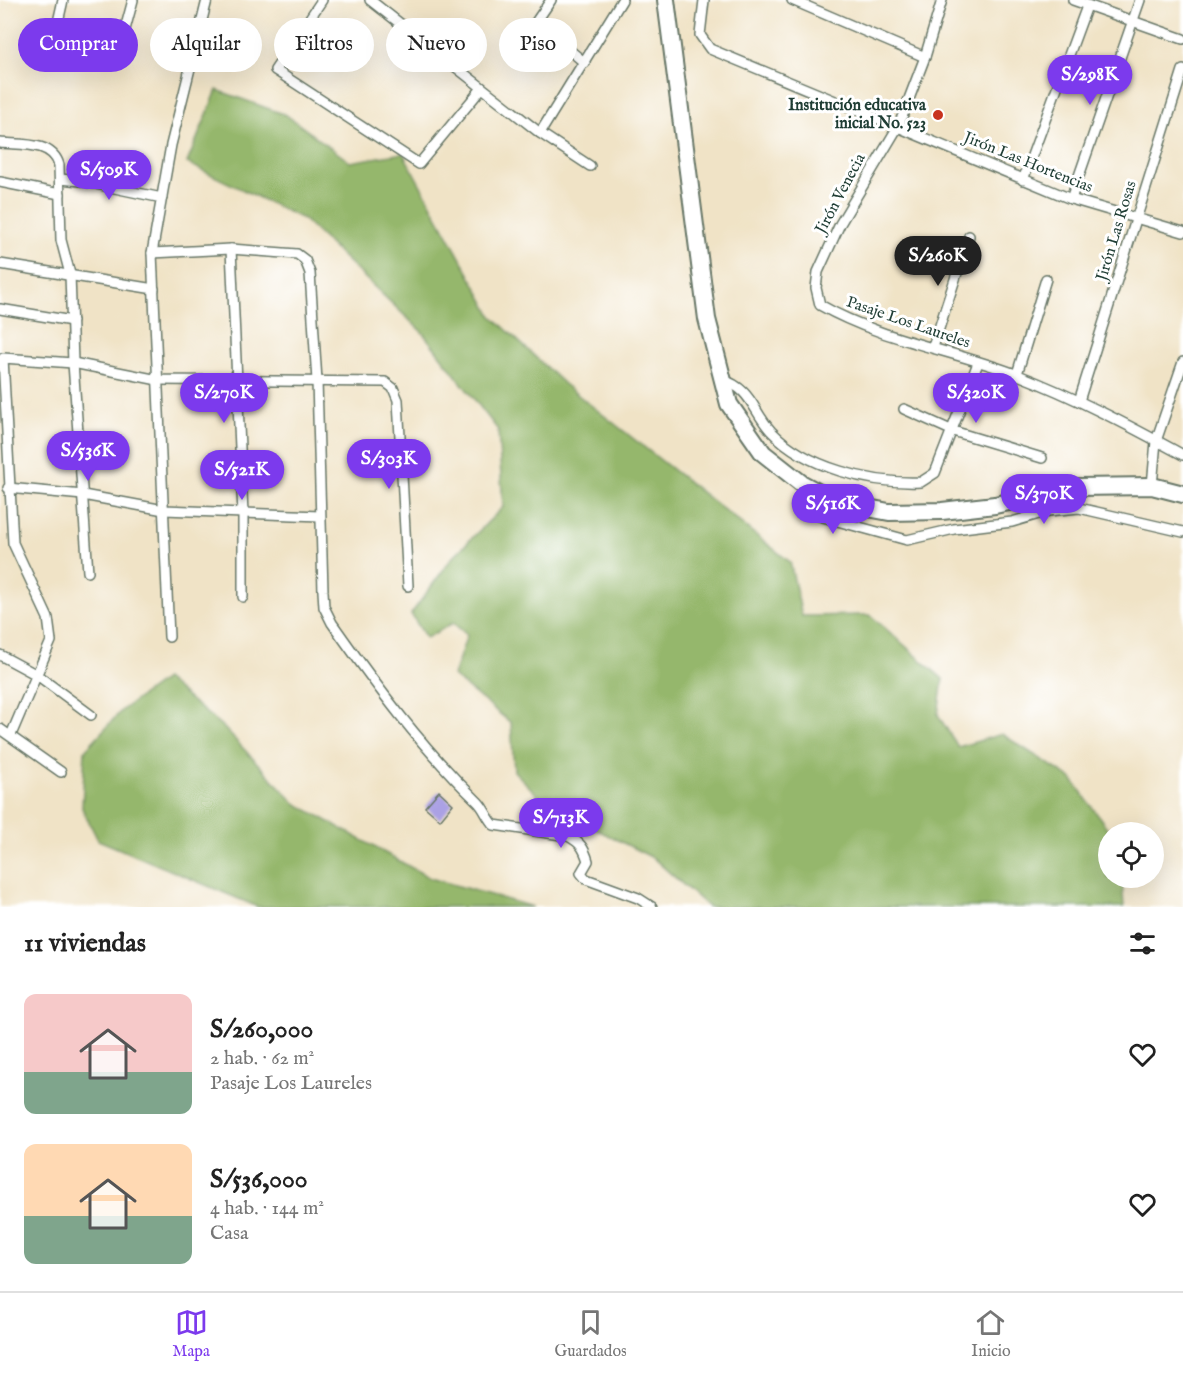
<!DOCTYPE html>
<html lang="es">
<head>
<meta charset="utf-8">
<style>
	:root { --surface:#fff; --page:#f2f2f2; --text:#222; --muted:#767676; --line:#e0e0e0; --accent:#7c3aed }
	body { margin:0; font-family:"IM FELL English",serif; background:var(--page); color:var(--text); height:100vh; display:flex; flex-direction:column; font-size:22px; white-space:nowrap }
	* { box-sizing:border-box; margin:0 }
	p { font-size:20px; color:var(--muted) }
	.icon { flex:none; width:33px; height:33px; fill:none; stroke:currentColor; stroke-width:2; stroke-linecap:round; stroke-linejoin:round }
	.map { position:relative; height:907px; overflow:hidden }
	.side { display:flex; flex-direction:column; background:var(--surface); flex:1 }
	.side>* { flex:none }
	.top-card { position:absolute; left:18px; top:18px; width:600px; height:54px; display:flex; gap:12px }
	.fabs { position:absolute; left:1098px; top:822px; display:grid; gap:12px }
	.fabs a { display:grid; place-items:center; width:66px; height:66px; border-radius:50%; background:var(--surface); box-shadow:0 6px 24px #0002; font-size:30px }
	.price { position:absolute; translate:-50% -51px; padding:0 14px; border-radius:21px; background:var(--accent); color:#fff; font-size:20px; line-height:39px; filter:drop-shadow(0 2px 3px #0008) }
	.price::after { content:''; position:absolute; left:50%; top:36px; width:18px; height:14px; margin-left:-9px; background:inherit; clip-path:polygon(0 0,100% 0,50% 100%) }
	.price.active { background:#222; color:#fff }
	ul { padding:0; list-style:none }
	li { display:flex; align-items:center; gap:18px; height:150px; padding:0 24px }
	li span { display:grid; place-items:center; flex:none; width:168px; height:120px; border-radius:12px; color:#555 }
	li>.icon { margin-inline-start:auto }
	span .icon { width:72px; height:72px; fill:#fffc; stroke-width:1 }
	li b { font-size:26px }
	h2 { display:flex; justify-content:space-between; align-items:center; height:72px; padding:0 24px; font-size:26px }
	.pill { padding:0 21px; border-radius:27px; background:var(--surface); box-shadow:0 6px 24px #0002; font-size:21px; line-height:54px }
	.pill.active { background:var(--accent); color:#fff }
	.tab-bar { display:flex; justify-content:space-around; align-items:center; height:84px; border-top:2px solid var(--line); background:var(--surface); font-size:16px; color:var(--muted) }
	.tab-bar a { display:grid; justify-items:center; gap:3px }
	.tab-bar .active { color:var(--accent) }
	.map>svg:first-child { display:block }
	.forest { fill:#95b76c; stroke:#5a7a50; stroke-width:1.5 }
	.building { fill:#aba1e4 }
	.lines { fill:none; stroke-linecap:round; stroke-linejoin:round }
	.street-casing { stroke:#687767; stroke-width:12 }
	.highway-casing { stroke:#687767; stroke-width:20 }
	.street { stroke:#fff; stroke-width:9 }
	.highway { stroke:#fff; stroke-width:16 }
	.poi-dot { fill:#c8321e; stroke:#fff; stroke-width:2 }
	.labels { text-anchor:middle; dominant-baseline:central; stroke-width:6; stroke-linejoin:round; paint-order:stroke }
	.poi-label { font-size:16px; font-weight:bold; fill:#1f3d34; stroke:#fff; text-anchor:end }
	.street-label { font-size:16px; fill:#1f3d34; stroke:#fff }
</style>
</head>
<body>
<div class="map">
<svg width="1183" height="907" viewBox="0 0 1183 907">
	<rect width="100%" height="100%" fill="#fff"/>
	<filter id="ink" filterUnits="userSpaceOnUse"><feTurbulence type="fractalNoise" baseFrequency=".0167" numOctaves="2"/><feDisplacementMap in="SourceGraphic" scale="12" xChannelSelector="R" yChannelSelector="G"/><feConvolveMatrix kernelMatrix="1 2 1 2 8 2 1 2 1" color-interpolation-filters="sRGB"/></filter>
	<filter id="wash" filterUnits="userSpaceOnUse"><feTurbulence type="fractalNoise" baseFrequency=".008" numOctaves="4" result="noise"/><feDisplacementMap in="SourceGraphic" scale="24" xChannelSelector="R" yChannelSelector="G"/><feGaussianBlur stdDeviation="1.35" result="paint"/><feColorMatrix in="noise" values="0 0 0 0 0 0 0 0 0 0 0 0 0 0 0 0 0 1.4 0 .05"/><feComposite in="paint" operator="in"/></filter>
	<g filter="url(#wash)">
		<rect width="100%" height="100%" fill="#f0e3c6"/>
		<g class="forest">
			<polygon points="217,90 286,115 350,162 403,153 492,316 564,384 790,562 802,616 870,615 943,679 938,715 958,747 1002,734 1072,779 1110,832 1108,878 1122,878 1124,907 708,907 653,858 546,804 514,771 511,723 453,676 467,635 453,623 426,638 411,614 452,558 503,507 498,430 423,333 303,219 187,163"/>
			<polygon points="165,679 223,727 295,803 430,878 533,907 258,907 98,840 82,808 85,750 122,710"/>
		</g>
		<g id="blocks">
			<polygon class="building" points="439,791 453,804 440,820 425,807"/>
		</g>
	</g>
	<g filter="url(#ink)">
		<use href="#blocks" fill-opacity="0" stroke="#687767" stroke-width="1.5"/>
		<g class="lines">
			<defs>
				<g id="street">
					<polyline points="322,0 275,70 419,164 482,88"/>
					<polyline points="370,0 540,133 590,166"/>
					<polyline points="551,0 536,22 585,63"/>
					<polyline points="704,0 700,35 710,49 1071,199 1183,232"/>
					<polyline points="792,0 925,57"/>
					<path d="M942 0 925 57 899 125 840 224 818 272 816 288 820 305C881 340 953 350 1018 375 1075 397 1130 426 1183 455"/>
					<polyline points="1073,0 1183,39"/>
					<polyline points="58,22 63,0"/>
					<polyline points="120,48 133,0"/>
					<polyline points="540,133 622,0"/>
					<path d="M0 143C21 145 52 141 59 165L61 240 70 274 73 363 88 572"/>
					<polyline points="60,179 81,181 162,198"/>
					<polyline points="1023,180 1087,6"/>
					<polyline points="0,182 60,194"/>
					<polyline points="1071,199 1140,0"/>
					<polyline points="231,249 243,514 243,597"/>
					<path d="M152 253 231 249 297 254 305 260 310 273 317 381 323 591 324 607 332 623C377 687 422 748 478 802 485 809 487 818 494 825L568 836C581 843 584 848 588 861L581 873 586 879 638 898 652 907"/>
					<polyline points="0,264 154,289"/>
					<polyline points="0,309 72,321"/>
					<polyline points="933,347 969,236"/>
					<polyline points="1017,374 1046,279"/>
					<path d="M721 379C752 389 752 410 771 431 806 468 871 484 921 482L935 473 978 363"/>
					<polyline points="1079,401 1183,70"/>
					<polyline points="904,409 953,431 1042,458"/>
					<polyline points="801,483 806,506 819,516 907,540 954,529 1012,522 1049,511 1079,508 1183,532"/>
					<polyline points="1152,486 1156,441 1183,362"/>
					<polyline points="8,488 83,495 164,510 320,516"/>
					<polyline points="169,637 152,253 171,145 207,0"/>
					<polyline points="0,655 37,675 91,715"/>
					<polyline points="0,729 61,772"/>
					<polyline points="11,735 51,641 48,618 13,543 3,358 73,363 158,380 385,382 393,388 398,400 408,586"/>
				</g>
				<polyline id="highway" points="666,0 707,319 729,404 763,453 801,483 836,502 889,512 942,511 995,505 1077,487 1152,486 1183,494"/>
			</defs>
			<use href="#street" class="street-casing"/>
			<use href="#highway" class="highway-casing"/>
			<use href="#street" class="street"/>
			<use href="#highway" class="highway"/>
		</g>
	</g>
	<circle class="poi-dot" cx="938" cy="115" r="6"/>
	<g class="labels">
		<g class="poi-label">
			<text x="926" y="106">Institución educativa<tspan x="926" dy="18">inicial No. 523</tspan></text>
		</g>
		<g class="street-label">
			<text transform="translate(1028 163) rotate(22)">Jirón Las Hortencias</text>
			<text transform="translate(841 194) rotate(-62)">Jirón Venecia</text>
			<text transform="translate(1117 231) rotate(-73)">Jirón Las Rosas</text>
			<text transform="translate(908 323) rotate(19)">Pasaje Los Laureles</text>
		</g>
	</g>
</svg>
<div class="fabs">
<a><svg class="icon" aria-label="locate" viewBox="0 0 24 24"><circle cx="12" cy="12" r="6"/><path d="M12 2v4M12 18v4M2 12h4M18 12h4"/></svg></a>
</div>
<b class="price" style="left:1090px;top:106px">S/298K</b>
<b class="price" style="left:109px;top:201px">S/509K</b>
<b class="price active" style="left:938px;top:287px">S/260K</b>
<b class="price" style="left:224px;top:424px">S/270K</b>
<b class="price" style="left:976px;top:424px">S/320K</b>
<b class="price" style="left:88px;top:482px">S/536K</b>
<b class="price" style="left:389px;top:490px">S/303K</b>
<b class="price" style="left:242px;top:501px">S/521K</b>
<b class="price" style="left:1044px;top:525px">S/370K</b>
<b class="price" style="left:833px;top:535px">S/516K</b>
<b class="price" style="left:561px;top:849px">S/713K</b>
<div class="top-card">
<a class="pill active">Comprar</a>
<a class="pill">Alquilar</a>
<a class="pill">Filtros</a>
<a class="pill">Nuevo</a>
<a class="pill">Piso</a>
</div>
</div>
<section class="side">
<h2>11 viviendas<svg class="icon" aria-label="filters" viewBox="0 0 24 24"><path d="M4 7h16M4 17h16"/><circle cx="9" cy="7" r="2"/><circle cx="15" cy="17" r="2"/></svg></h2>
<ul>
<li><span style="background:linear-gradient(#f6c9c9 65%,#7fa58c 0)"><svg class="icon" aria-label="home" viewBox="0 0 24 24"><path d="M3 11l9-7 9 7M6 9v11h12V9"/></svg></span><div><b>S/260,000</b><p>2 hab. · 62 m²</p><p>Pasaje Los Laureles</p></div><svg class="icon" aria-label="heart" viewBox="0 0 24 24"><path d="M12 20l-8-8c-3-5 5-10 8-4 3-6 11-1 8 4z"/></svg></li>
<li><span style="background:linear-gradient(#ffd9b3 60%,#7fa58c 0)"><svg class="icon" aria-label="home" viewBox="0 0 24 24"><path d="M3 11l9-7 9 7M6 9v11h12V9"/></svg></span><div><b>S/536,000</b><p>4 hab. · 144 m²</p><p>Casa</p></div><svg class="icon" aria-label="heart" viewBox="0 0 24 24"><path d="M12 20l-8-8c-3-5 5-10 8-4 3-6 11-1 8 4z"/></svg></li>
</ul>
</section>
<nav class="tab-bar">
<a class="active"><svg class="icon" aria-label="map" viewBox="0 0 24 24"><path d="M3 6l6-2 6 2 6-2v14l-6 2-6-2-6 2zM9 4v14M15 6v14"/></svg>Mapa</a>
<a><svg class="icon" aria-label="saved" viewBox="0 0 24 24"><path d="M7 4h10v16l-5-4-5 4z"/></svg>Guardados</a>
<a><svg class="icon" aria-label="home" viewBox="0 0 24 24"><path d="M3 11l9-7 9 7M6 9v11h12V9"/></svg>Inicio</a>
</nav>
</body>
</html>
